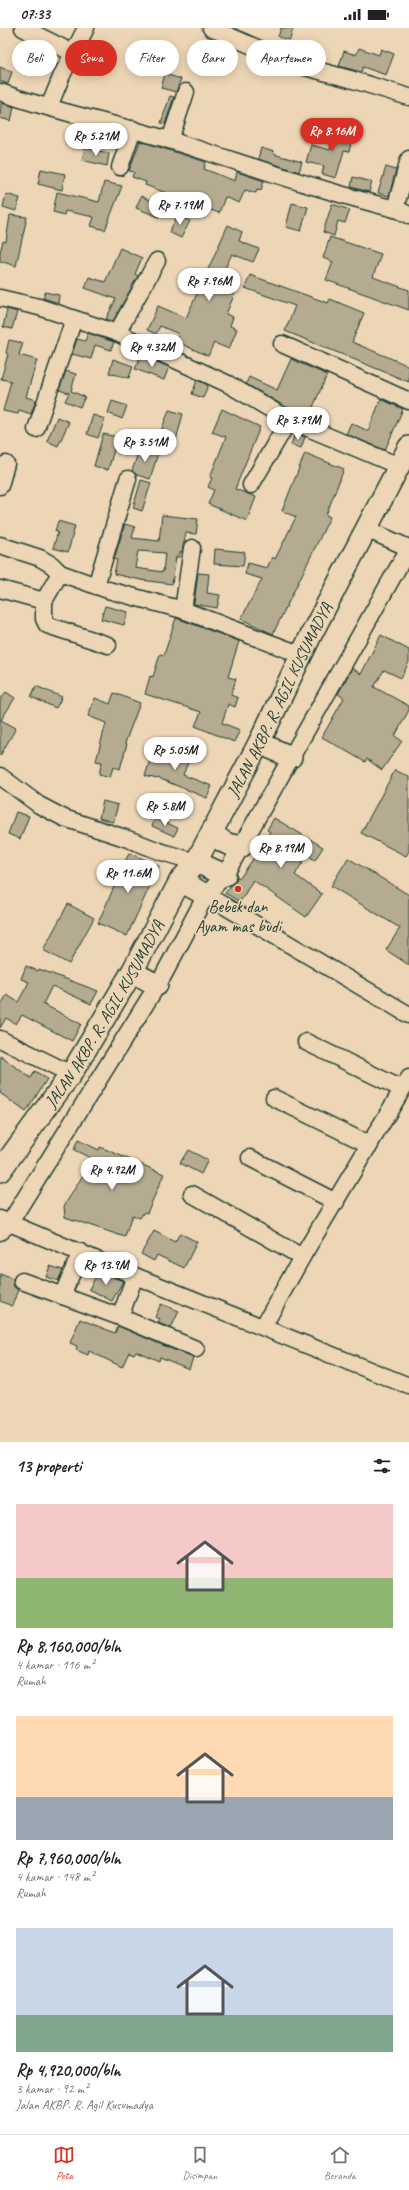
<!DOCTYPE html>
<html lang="id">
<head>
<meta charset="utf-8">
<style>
	:root { --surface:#fff; --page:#f2f2f2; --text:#202124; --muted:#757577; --line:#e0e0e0; --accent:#d93025 }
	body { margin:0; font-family:Caveat,sans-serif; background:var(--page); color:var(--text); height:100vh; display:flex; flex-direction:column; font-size:15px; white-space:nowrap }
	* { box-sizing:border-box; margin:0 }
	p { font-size:13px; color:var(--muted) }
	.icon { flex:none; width:22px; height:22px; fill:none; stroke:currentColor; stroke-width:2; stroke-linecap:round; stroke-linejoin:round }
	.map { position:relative; height:1414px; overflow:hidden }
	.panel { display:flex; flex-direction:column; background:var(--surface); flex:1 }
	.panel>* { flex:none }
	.hud { position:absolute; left:12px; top:12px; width:385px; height:36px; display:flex; gap:8px }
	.price { position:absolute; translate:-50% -34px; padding:0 9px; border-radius:14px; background:#fff; color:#222; font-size:13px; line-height:26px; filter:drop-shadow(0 1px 2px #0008) }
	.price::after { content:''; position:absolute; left:50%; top:24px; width:12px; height:9px; margin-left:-6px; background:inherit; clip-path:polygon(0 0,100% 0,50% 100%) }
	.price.selected { background:var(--accent); color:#fff }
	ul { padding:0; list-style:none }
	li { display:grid; align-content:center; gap:8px; height:212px; padding:0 16px }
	li span { display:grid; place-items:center; height:124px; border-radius:0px; color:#555 }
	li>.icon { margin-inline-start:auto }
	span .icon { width:72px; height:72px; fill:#fffc; stroke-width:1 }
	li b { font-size:17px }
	h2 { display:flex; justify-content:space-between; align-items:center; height:48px; padding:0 16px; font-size:17px }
	.pill { padding:0 14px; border-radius:18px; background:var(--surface); box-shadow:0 2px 10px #0003; font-size:14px; line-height:36px }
	.pill.selected { background:var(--accent); color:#fff }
	.status { display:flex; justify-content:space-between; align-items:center; height:28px; padding:0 20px; background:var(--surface); direction:ltr }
	.status svg { height:11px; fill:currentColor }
	.dock { display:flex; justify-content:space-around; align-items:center; height:56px; border-top:1px solid var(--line); background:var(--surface); font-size:11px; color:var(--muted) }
	.dock a { display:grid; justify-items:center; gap:2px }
	.dock .selected { color:var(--accent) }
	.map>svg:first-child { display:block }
	.building { fill:#b4ab91; stroke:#1f3d34; fill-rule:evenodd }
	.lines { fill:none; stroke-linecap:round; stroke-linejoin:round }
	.minor-casing { stroke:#1f3d34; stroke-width:19 }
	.major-casing { stroke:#1f3d34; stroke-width:24 }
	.minor { stroke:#edd6b5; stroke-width:16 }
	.major { stroke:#edd6b5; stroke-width:21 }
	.poi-dot { fill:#c8321e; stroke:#edd6b5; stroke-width:1.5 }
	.labels { text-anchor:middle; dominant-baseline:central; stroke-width:3.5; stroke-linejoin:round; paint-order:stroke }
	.street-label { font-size:17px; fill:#1f3d34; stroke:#edd6b5 }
	.poi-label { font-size:17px; fill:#1f3d34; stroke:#edd6b5 }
</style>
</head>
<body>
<div class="status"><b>07:33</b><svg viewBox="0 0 49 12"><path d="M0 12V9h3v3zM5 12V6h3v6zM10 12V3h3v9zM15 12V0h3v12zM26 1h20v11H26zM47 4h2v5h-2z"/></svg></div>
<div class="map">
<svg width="409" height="1414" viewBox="0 0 409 1414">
	<rect width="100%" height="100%" fill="#edd6b5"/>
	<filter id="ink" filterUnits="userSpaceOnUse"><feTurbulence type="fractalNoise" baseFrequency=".025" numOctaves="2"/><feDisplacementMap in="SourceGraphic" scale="8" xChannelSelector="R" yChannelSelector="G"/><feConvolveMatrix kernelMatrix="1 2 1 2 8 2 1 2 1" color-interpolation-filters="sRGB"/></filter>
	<g filter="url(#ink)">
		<g class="building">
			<polygon points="281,0 293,0 290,12 278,9"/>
			<polygon points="359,20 379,27 381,21 394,26 386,47 363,39 361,44 339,38 344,23 356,27"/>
			<polygon points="0,39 12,44 8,56 0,53"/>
			<polygon points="165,46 181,51 176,64 161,60"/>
			<polygon points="170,68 174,69 165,96 161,95"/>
			<polygon points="1,75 14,79 11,93 0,90"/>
			<polygon points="337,97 354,101 349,124 344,123 336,150 322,146 324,138 306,134 311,117 330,122"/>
			<polygon points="82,98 96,102 93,116 79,113"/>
			<polygon points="140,113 206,134 204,141 235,153 237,144 264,153 261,162 257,161 256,165 245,162 239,175 225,169 219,185 145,157 146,154 132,149 134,144 129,143"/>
			<polygon points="85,120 109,125 107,138 82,132"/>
			<polygon points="261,120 274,124 273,126 302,134 299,144 258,131"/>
			<polygon points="386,139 396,142 389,168 378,165"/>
			<polygon points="41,141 65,146 62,162 38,156"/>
			<polygon points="353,149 372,154 369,164 351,159"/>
			<polygon points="104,154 122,158 105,202 91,198 94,189 65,183 64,187 53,184 57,164 99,174"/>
			<polygon points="6,166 20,170 16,183 3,179"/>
			<polygon points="141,168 162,179 159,189 136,180"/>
			<polygon points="292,175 308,179 301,203 286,199"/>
			<polygon points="332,176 350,182 345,195 338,193 334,208 323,204"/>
			<polygon points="10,187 27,189 16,238 0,233 0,224 3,213 6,214"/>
			<polygon points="178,187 190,193 181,210 169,204"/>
			<polygon points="228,197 242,204 239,213 259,221 253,234 232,226 229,232 220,251 238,258 226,286 233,289 230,298 237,301 229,321 214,315 208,328 175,313 179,306 160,298 156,306 147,302 158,278 186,290"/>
			<polygon points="330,209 381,226 373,249 409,262 409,282 326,252 333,234 323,230"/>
			<polygon points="120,220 142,230 135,246 138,248 113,293 106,291 116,271 85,260 89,249 105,254"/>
			<polygon points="250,247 328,275 330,271 364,285 352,314 409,338 409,354 285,303 295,278 245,260"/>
			<polygon points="45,264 59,267 58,275 43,270"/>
			<polygon points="7,281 17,284 12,301 3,299"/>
			<polygon points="88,305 114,314 111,322 95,317 91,331 72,326 77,311 85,313"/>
			<polygon points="9,312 23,315 19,327 37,332 26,369 36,372 31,386 19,382 18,386 3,383 11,353 1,351 8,326 6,325"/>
			<polygon points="141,327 169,339 164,352 135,341"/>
			<polygon points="113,331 133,338 129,350 109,345"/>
			<polygon points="291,331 327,347 313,379 317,381 312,391 293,383 246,356 249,349 277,362"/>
			<polygon points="66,343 76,346 71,363 85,369 80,379 65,373 69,365 59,362"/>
			<polygon points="197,352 208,357 203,370 192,366"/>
			<polygon points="381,371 403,381 385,422 346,406 351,395 368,403"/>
			<polygon points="112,373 127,378 122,391 108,385"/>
			<polygon points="222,381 260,399 235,461 256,469 247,493 208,476 214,462 208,459 212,450 210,449 226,409 212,404"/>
			<polygon points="169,382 183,386 175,416 158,411"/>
			<polygon points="93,387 105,391 98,410 87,406"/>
			<polygon points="57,389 69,394 58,418 47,413"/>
			<polygon points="295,405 305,409 301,420 291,417"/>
			<polygon points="103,406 118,409 108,442 94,438"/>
			<polygon points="140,419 158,425 150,451 137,447 132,443"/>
			<polygon points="305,425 344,441 326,487 330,489 273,606 241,591 262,551 245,546 248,535 267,540 272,529 275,531 296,489 282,483"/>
			<polygon points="141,452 151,455 142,483 133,480"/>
			<path d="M162 487 198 491 196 506 186 505 182 524H180L179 529H176L172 556 141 552 114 546 117 532 114 531 125 496 135 499 132 510 159 513ZM138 523 165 525 163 544 135 540Z"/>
			<polygon points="58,493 75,498 68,524 53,520 58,504 55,503"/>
			<polygon points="215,521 245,524 243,538 214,536"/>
			<polygon points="198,545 209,546 207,565 220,567 217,580 194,576"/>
			<polygon points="105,578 128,584 124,597 101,591"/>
			<polygon points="176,590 239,613 228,649 236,651 231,667 238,670 235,679 228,676 222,695 240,702 234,714 195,698 201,684 145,666 150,648 153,649 160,626 164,627"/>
			<polygon points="381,607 409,622 409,634 401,650 384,642 374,659 409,678 409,682 395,708 402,713 382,742 367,731 365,734 322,709 344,670 338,666 352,640 361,646"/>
			<polygon points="36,658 62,669 56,680 31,669"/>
			<polygon points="6,664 15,670 1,692 16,700 0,728 0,672"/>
			<polygon points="114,665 140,675 125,715 127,716 120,741 113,739 110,749 99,746 102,734 96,733 106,695 88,688 95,670 110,676"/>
			<polygon points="180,719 192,724 183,747 212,758 207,770 158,750 157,751 145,748 154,720 176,728"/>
			<polygon points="395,742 409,749 409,823 406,828 361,805"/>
			<polygon points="103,773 118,777 113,794 99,790"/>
			<polygon points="16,784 29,788 20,811 8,806"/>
			<polygon points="156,790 178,800 174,808 152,798"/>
			<polygon points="274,790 323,819 315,832 307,827 295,847 322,866 306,889 253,852 240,874 225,865 236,852 237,848 240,850 264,815 270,804 267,802"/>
			<polygon points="129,825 159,838 127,908 98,895"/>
			<polygon points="348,830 409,867 409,937 386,922 400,900 331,858"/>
			<polygon points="68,876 94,890 69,936 43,922"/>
			<polygon points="26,938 38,943 39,941 98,963 91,976 52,958 43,976 81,996 72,1013 22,987 16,996 6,990 0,1000 0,978 7,967 18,974 29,954 21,951"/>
			<polygon points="0,1028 31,1050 35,1043 47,1051 26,1084 0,1065"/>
			<polygon points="78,1112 99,1122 100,1119 164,1146 147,1185 144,1184 140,1190 132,1187 125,1209 65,1189 64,1178 93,1131 74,1122"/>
			<polygon points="188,1122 208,1132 201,1146 180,1135"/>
			<polygon points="154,1203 175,1214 180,1205 197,1214 184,1240 157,1227 154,1233 141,1226"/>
			<polygon points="50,1238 63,1242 58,1253 46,1249"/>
			<polygon points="99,1243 123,1253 112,1273 89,1261"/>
			<polygon points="0,1246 13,1251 14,1259 18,1262 12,1278 0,1273"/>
			<polygon points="161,1276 179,1283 171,1300 158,1295 160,1291 155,1289"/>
			<polygon points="80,1291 115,1305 118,1298 193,1330 189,1341 160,1329 159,1333 136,1323 134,1326 129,1324 122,1339 89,1323 88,1327 76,1322 77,1318 70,1315"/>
		</g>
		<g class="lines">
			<defs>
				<g id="minor">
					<polyline points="23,0 73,25"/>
					<polyline points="211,0 294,36 350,51 409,69"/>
					<path d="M0 64C55 84 113 95 169 112 246 136 321 163 399 182L409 187"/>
					<polyline points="49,79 62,47 86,0"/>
					<polyline points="170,112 186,64"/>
					<polyline points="120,139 133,101"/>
					<polyline points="395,181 409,131"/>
					<polyline points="0,270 39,279 117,305 228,356 289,392 399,438"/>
					<polyline points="117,305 157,233"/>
					<polyline points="282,316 409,373"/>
					<polyline points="36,401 74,291"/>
					<polyline points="251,457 289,392"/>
					<polyline points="0,458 6,436"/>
					<polyline points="366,501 409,520"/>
					<polyline points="0,517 40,530 52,537 60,545 108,562 183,582 302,627"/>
					<polyline points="96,558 128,451"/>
					<polyline points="0,561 44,573 60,545"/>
					<polyline points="44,573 44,591 47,597 108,617"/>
					<polyline points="183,582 192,520"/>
					<polyline points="0,748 39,777 64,790 128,811 162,824 196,834"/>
					<polyline points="206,867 409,987"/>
					<polyline points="0,1011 71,1046"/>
					<polyline points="306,1014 402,1061"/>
					<polyline points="274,1070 370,1117"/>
					<polyline points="250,1130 336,1174"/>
					<polyline points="192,1166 302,1229 409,1050"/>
					<polyline points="0,1191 135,1248 409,1358"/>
					<polyline points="0,1204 9,1196 163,948 206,867 225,847 409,520"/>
					<polyline points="135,1248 120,1289 196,1321"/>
					<polyline points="22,1253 120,1289"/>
					<polyline points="62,1268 81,1224"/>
					<polyline points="263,1299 302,1229"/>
				</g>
				<g id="major">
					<polyline points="259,715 291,729"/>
					<path d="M212 804C222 814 227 818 242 818"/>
					<polyline points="196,834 225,847"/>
					<polyline points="180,853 206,867"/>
					<polyline points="132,944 157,957"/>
					<path id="s1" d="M0 1143 71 1046 132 944 180 853 196 834 259 715 312 605 409 419"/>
				</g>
			</defs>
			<use href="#minor" class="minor-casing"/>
			<use href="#major" class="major-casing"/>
			<use href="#minor" class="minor"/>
			<use href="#major" class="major"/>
		</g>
	</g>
	<circle class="poi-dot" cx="238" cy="861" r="4"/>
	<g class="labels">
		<g class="street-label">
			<text stroke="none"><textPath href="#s1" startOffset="549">JALAN AKBP. R. AGIL KUSUMADYA</textPath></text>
			<text stroke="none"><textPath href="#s1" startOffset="189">JALAN AKBP. R. AGIL KUSUMADYA</textPath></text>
		</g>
		<g class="poi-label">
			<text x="238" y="878">Bebek dan<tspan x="238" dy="20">Ayam mas budi</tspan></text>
		</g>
	</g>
</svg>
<b class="price selected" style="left:332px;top:124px">Rp 8.16M</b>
<b class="price" style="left:96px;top:129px">Rp 5.21M</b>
<b class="price" style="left:180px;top:198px">Rp 7.19M</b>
<b class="price" style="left:209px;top:274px">Rp 7.96M</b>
<b class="price" style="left:152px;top:340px">Rp 4.32M</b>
<b class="price" style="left:298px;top:413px">Rp 3.79M</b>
<b class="price" style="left:145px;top:435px">Rp 3.51M</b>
<b class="price" style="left:175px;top:743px">Rp 5.05M</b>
<b class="price" style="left:165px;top:799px">Rp 5.8M</b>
<b class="price" style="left:281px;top:841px">Rp 8.19M</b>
<b class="price" style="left:128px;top:866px">Rp 11.6M</b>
<b class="price" style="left:112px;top:1163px">Rp 4.92M</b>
<b class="price" style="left:106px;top:1258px">Rp 13.9M</b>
<div class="hud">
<a class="pill">Beli</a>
<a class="pill selected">Sewa</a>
<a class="pill">Filter</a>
<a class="pill">Baru</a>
<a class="pill">Apartemen</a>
</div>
</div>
<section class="panel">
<h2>13 properti<svg class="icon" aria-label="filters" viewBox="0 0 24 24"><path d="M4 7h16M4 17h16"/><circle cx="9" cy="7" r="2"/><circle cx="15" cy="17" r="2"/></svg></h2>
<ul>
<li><span style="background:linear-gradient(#f6c9c9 60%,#8fb573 0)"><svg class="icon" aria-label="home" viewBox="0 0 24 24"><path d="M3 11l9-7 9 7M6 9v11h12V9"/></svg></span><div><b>Rp 8,160,000/bln</b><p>4 kamar · 116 m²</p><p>Rumah</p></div></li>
<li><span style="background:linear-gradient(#ffd9b3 65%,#9aa5b1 0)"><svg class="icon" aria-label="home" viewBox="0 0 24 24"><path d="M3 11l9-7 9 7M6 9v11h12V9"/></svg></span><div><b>Rp 7,960,000/bln</b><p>4 kamar · 148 m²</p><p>Rumah</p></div></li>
<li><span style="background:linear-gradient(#c9d6e8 70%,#7fa58c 0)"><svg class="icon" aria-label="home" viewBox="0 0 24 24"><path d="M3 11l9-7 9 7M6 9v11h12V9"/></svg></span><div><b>Rp 4,920,000/bln</b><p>3 kamar · 92 m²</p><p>Jalan AKBP. R. Agil Kusumadya</p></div></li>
</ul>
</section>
<nav class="dock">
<a class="selected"><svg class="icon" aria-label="map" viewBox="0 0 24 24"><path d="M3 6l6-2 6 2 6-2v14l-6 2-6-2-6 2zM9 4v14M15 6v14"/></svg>Peta</a>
<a><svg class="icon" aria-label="saved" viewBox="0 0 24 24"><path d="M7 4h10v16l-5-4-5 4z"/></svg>Disimpan</a>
<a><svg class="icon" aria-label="home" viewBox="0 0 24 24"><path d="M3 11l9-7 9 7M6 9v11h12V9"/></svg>Beranda</a>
</nav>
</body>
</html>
